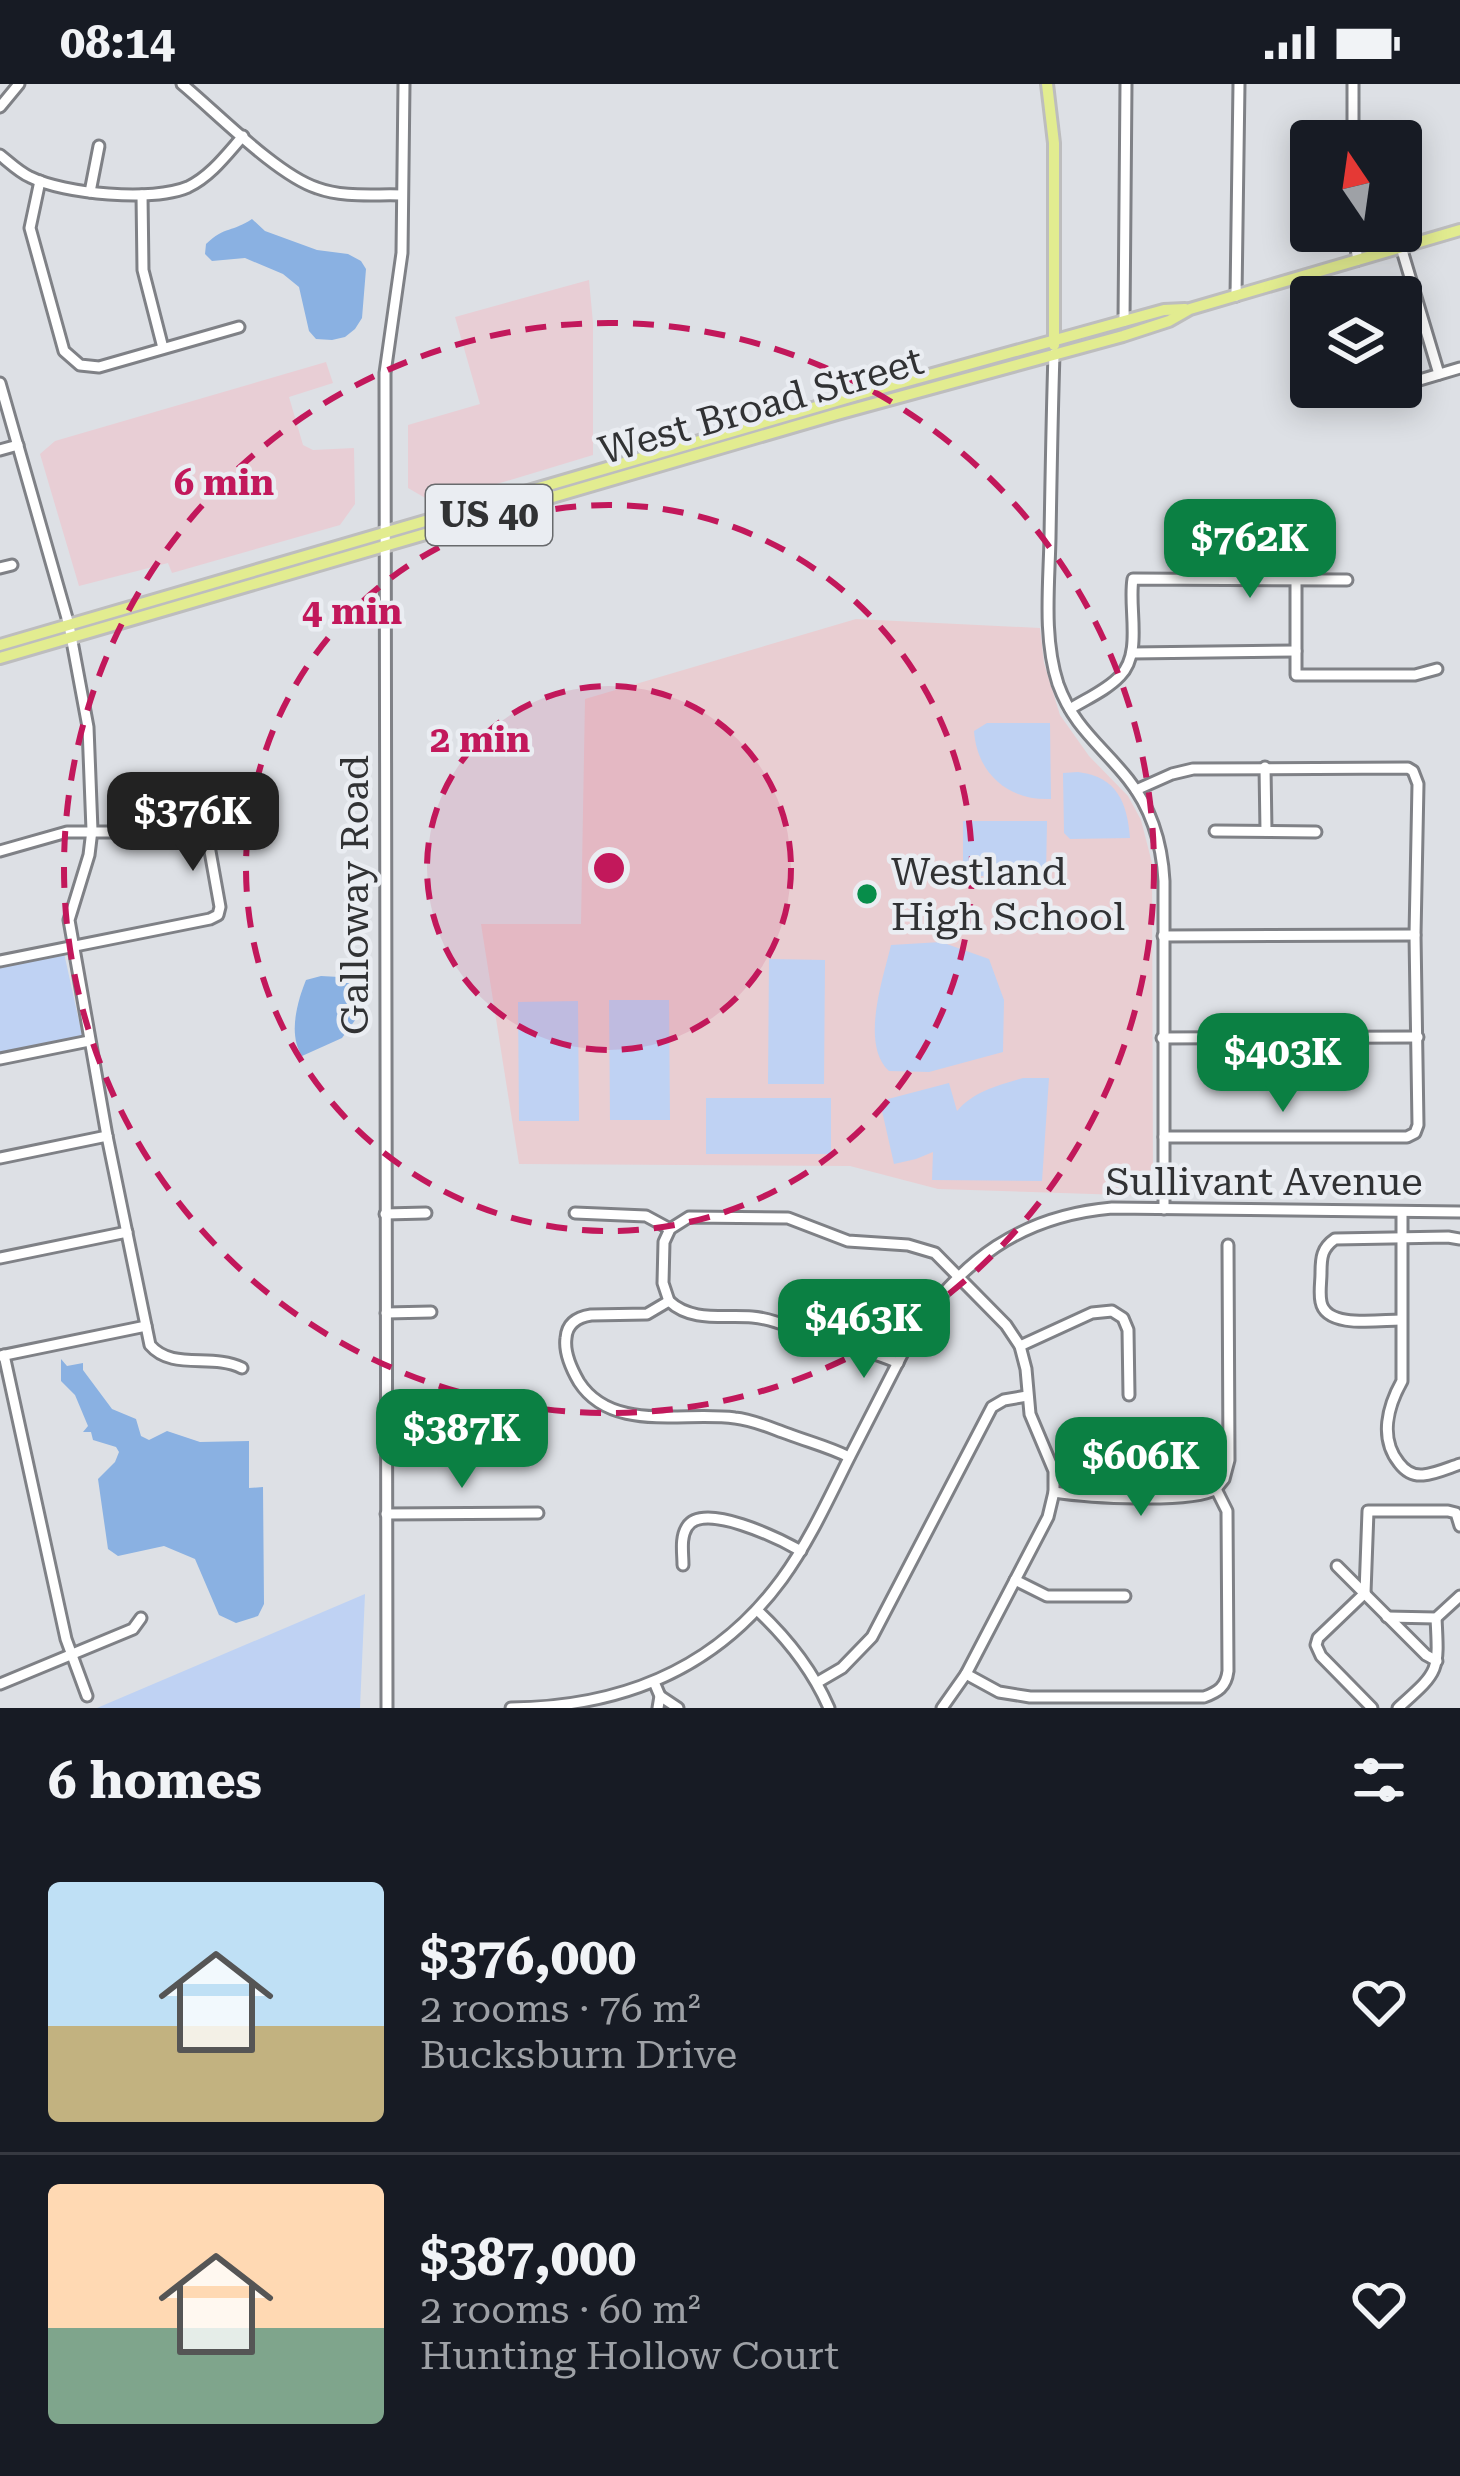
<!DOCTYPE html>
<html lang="en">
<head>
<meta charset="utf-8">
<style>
	:root { --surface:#171b24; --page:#20242c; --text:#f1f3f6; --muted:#9ea1a6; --line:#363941; --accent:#0b8043 }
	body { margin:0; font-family:"Roboto Serif",serif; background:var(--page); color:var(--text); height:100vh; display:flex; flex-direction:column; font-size:45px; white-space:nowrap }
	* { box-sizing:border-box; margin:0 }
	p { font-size:39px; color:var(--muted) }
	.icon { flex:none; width:66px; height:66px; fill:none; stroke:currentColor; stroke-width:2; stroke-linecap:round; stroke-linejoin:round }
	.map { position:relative; height:1624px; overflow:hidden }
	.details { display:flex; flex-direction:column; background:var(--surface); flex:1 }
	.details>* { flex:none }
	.needle { width:78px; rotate:347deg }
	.buttons { position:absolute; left:1290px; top:36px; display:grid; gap:24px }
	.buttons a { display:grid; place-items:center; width:132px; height:132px; border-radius:12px; background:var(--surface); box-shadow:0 6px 30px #0003; font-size:60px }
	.price { position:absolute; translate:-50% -102px; padding:0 27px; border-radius:24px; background:var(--accent); color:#fff; font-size:39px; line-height:78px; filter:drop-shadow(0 3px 6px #0008) }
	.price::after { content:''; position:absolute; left:50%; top:72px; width:36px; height:27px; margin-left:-18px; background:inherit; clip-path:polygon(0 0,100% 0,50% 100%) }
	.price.selected { background:#222; color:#fff }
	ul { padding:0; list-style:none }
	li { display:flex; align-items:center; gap:36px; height:300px; padding:0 48px }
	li+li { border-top:3px solid var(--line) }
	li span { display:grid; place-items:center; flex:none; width:336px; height:240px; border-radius:12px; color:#555 }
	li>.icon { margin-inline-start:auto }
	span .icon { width:144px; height:144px; fill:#fffc; stroke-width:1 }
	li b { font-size:51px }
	h2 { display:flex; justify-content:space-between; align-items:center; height:144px; padding:0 48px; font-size:51px }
	.status { display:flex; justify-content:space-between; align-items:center; height:84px; padding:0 60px; background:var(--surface); direction:ltr }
	.status svg { height:33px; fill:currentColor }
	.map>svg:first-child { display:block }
	.commercial { fill:#e8ced5 }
	.education { fill:#e9ced2 }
	.green { fill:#bfd2f3 }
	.water { fill:#8ab1e2 }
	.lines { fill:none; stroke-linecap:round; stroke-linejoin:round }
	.minor-casing { stroke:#7f8186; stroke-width:15 }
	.major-casing { stroke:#bdbdbe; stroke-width:16 }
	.minor { stroke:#fff; stroke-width:9 }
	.major { stroke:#e2ec90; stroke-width:10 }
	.ring { fill:none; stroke:#c2185b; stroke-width:6; stroke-dasharray:21 15 }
	.poi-dot { fill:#078d4a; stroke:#eaedf2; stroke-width:4.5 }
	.labels { text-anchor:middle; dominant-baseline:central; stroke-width:9; stroke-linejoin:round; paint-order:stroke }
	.shield { fill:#eaedf2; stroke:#686a6d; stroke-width:3 }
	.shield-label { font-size:36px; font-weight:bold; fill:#313234 }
	.street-label { font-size:39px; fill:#313234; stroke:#eaedf2 }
	.poi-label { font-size:39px; fill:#313234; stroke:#eaedf2; text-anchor:start }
	.centre { fill:#c2185b; stroke:#eaedf2; stroke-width:6 }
	.ring-label { font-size:36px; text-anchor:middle; font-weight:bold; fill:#c2185b; stroke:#eaedf2; stroke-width:9; stroke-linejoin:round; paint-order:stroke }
</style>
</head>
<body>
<div class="status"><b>08:14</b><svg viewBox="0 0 49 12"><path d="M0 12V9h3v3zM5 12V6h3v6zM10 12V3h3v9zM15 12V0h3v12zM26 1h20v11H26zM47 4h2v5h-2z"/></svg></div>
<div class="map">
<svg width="1460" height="1624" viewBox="0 0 1460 1624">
	<rect width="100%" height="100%" fill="#dde0e5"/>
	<g class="commercial">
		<polygon points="589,196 593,239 593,371 434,419 408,404 408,341 480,320 455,233"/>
		<polygon points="326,278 333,299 289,313 303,361 313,366 354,364 355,420 340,441 172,489 168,479 79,502 40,370 55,357"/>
	</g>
	<polygon class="education" points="856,535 1040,544 1044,579 1060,631 1089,672 1128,712 1141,736 1152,779 1153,1112 938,1105 850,1082 519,1080 481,840 581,840 585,615"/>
	<g class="green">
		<path d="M987 639H1050L1051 715C1009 717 977 690 974 647Z"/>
		<path d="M1078 688C1117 693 1127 718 1130 754L1070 755 1064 749 1063 689Z"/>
		<polygon points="963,737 1047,737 1046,792 963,792"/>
		<path d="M941 858 989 875 1004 916 1003 968 929 988 889 987C860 960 883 895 891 861Z"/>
		<polygon points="64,869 83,955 0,974 0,883"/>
		<polygon points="769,875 825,876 824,1000 768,1000"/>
		<polygon points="609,916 669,916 670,1036 610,1036"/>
		<polygon points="578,917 579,1037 519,1037 518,918"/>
		<path d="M1023 994H1049L1042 1097 932 1096 933 1068 916 1075 894 1080 882 1027 888 1015 949 999 957 1027C974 1007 999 1001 1023 994Z"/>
		<rect x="706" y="1014" width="125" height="56"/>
		<polygon points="365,1510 360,1624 97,1624"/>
	</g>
	<g class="water">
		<path d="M252 135 265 147 317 166 348 170 361 177 366 185 362 234 355 245 345 253 332 256 316 255 309 247 299 203 283 190 245 174 212 177 205 170 206 160C225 142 233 148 252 135Z"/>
		<path d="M321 892 339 893 355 899 364 924 342 954 302 972C288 951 297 918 306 896Z"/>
		<polygon points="61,1275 67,1282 83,1279 83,1286 112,1325 136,1335 141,1352 149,1356 167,1347 200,1358 249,1357 249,1404 263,1403 264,1520 258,1532 236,1539 219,1531 195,1475 164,1462 118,1472 108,1465 98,1395 115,1378 119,1368 116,1363 93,1356 91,1348 83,1348 88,1342 75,1311 61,1297"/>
	</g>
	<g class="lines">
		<defs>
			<g id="minor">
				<path d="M182 0C217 29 277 91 317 104 344 114 374 110 402 111"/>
				<polyline points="0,23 19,0"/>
				<polyline points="1353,57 1353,0"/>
				<path d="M0 71C10 79 19 88 30 93 64 110 153 118 188 103 211 92 227 70 243 52"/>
				<polyline points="40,97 30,144 64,267 80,281 99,283 239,243"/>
				<polyline points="90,108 99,62"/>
				<polyline points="142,111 143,186 163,264"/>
				<polyline points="1353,147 1358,176"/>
				<polyline points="1401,163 1439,290"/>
				<polyline points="1236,212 1239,0"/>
				<polyline points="1124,237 1126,0"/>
				<path d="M1054 270C1052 332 1051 393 1050 454 1049 502 1043 554 1058 600 1074 644 1101 661 1128 695 1152 725 1162 759 1164 797V1125"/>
				<polyline points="1401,298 1406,300 1460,284"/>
				<path d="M0 299 69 541 88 643 92 746 89 771 69 836 107 1052 150 1261C172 1287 212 1269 242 1284"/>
				<polyline points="0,366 18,361"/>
				<polyline points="0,484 12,481"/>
				<polyline points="1296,495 1296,591 1415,591 1437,585"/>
				<polyline points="1132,569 1296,567"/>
				<path d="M1070 625C1086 615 1107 606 1120 592 1143 569 1128 524 1133 495L1347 496"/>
				<polyline points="1265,683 1266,747"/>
				<polyline points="1136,706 1172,690 1193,685 1408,684 1413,687 1418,700 1415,851 1418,1041 1415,1049 1407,1053 1164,1053"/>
				<polyline points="200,743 216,726"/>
				<polyline points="1215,747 1316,748"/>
				<polyline points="0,767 67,748 136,748 192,739 200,743 208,756 220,823 218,831 210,835 0,877"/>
				<polyline points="1163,852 1415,851"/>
				<polyline points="1162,954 1418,953"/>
				<polyline points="0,975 89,957"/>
				<polyline points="0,1074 107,1052"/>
				<path d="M1402 1128V1297C1388 1322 1379 1354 1399 1379 1405 1387 1412 1392 1423 1391 1435 1390 1448 1384 1460 1380"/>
				<polyline points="575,1129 646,1132 670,1145"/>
				<polyline points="385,1130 426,1129"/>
				<polyline points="0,1174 127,1148"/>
				<polyline points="669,1217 663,1199 664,1158 670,1145 689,1133 788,1134 848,1157 908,1161 935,1169 1006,1241 1020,1262 1026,1285 1030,1330 1054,1387 1054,1408 1048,1433 966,1590 942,1624"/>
				<path d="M669 1217 647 1230 591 1231C578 1233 567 1239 566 1254 564 1268 572 1286 579 1298 612 1349 684 1327 735 1334 754 1336 771 1344 788 1350 809 1358 829 1363 849 1373"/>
				<path d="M669 1217C691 1238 723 1231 752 1233 778 1235 800 1249 825 1256 850 1263 874 1268 898 1279"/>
				<polyline points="386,1229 431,1228"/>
				<path d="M1400 1236C1379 1236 1326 1245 1321 1218 1319 1209 1321 1198 1321 1189 1321 1173 1322 1164 1335 1155L1448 1153 1460 1155"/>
				<polyline points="1020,1262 1092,1229 1112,1227 1123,1234 1128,1246 1129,1311"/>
				<polyline points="4,1271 66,1555 87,1612"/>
				<polyline points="0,1272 146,1242"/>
				<polyline points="386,1330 458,1329"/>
				<polyline points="1216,1405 1224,1395 1229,1376 1228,1161"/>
				<path d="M1054 1408C1087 1413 1190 1420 1216 1405"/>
				<polyline points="386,1430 538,1429"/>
				<path d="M683 1481C683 1469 680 1454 687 1443 703 1417 780 1455 801 1467"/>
				<polyline points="1337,1482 1426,1571 1437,1577"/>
				<polyline points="1015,1496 1047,1512 1125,1512"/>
				<polyline points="1365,1509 1368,1427 1448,1427 1456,1429 1460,1442"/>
				<polyline points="1365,1509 1318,1554 1316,1561 1321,1572 1372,1624"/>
				<path d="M757 1526C788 1555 812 1585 829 1624"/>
				<polyline points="1387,1533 1436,1534 1460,1512"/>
				<path d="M966 1590 999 1608 1030 1613H1204C1218 1608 1226 1603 1228 1587L1227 1427 1216 1405"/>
				<polyline points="654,1598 660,1612 658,1624"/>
				<polyline points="818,1598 842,1584 872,1553 992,1323 1004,1316 1027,1312"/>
				<polyline points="0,1600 133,1545 141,1534"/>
				<polyline points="660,1612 678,1624"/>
				<polyline points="387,1624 385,289 402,169 404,0"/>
				<path d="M511 1624C621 1623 716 1585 782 1495 809 1458 829 1414 849 1374 870 1333 891 1292 912 1251 961 1176 1021 1132 1112 1124L1460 1128"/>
				<path d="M1398 1624C1439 1587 1439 1589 1436 1534"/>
			</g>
			<g id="major">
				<polyline points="1047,0 1054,59 1054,261"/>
				<polyline points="0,561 864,309 1164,226 1185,225"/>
				<polyline points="0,574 837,330 1123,252 1169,237 1190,225 1460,146"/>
			</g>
		</defs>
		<use href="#minor" class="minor-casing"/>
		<use href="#major" class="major-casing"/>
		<use href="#minor" class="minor"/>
		<use href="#major" class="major"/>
	</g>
	<circle cx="609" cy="784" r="182" fill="#c2185b" fill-opacity=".12"/>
	<g class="ring">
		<circle cx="609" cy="784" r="182"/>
		<circle cx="609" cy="784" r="363"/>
		<circle cx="609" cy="784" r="545"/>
	</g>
	<circle class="poi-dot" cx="867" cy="810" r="12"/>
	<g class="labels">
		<rect class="shield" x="426" y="401" width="126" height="60" rx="9"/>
		<g class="shield-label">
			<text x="489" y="431">US 40</text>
		</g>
		<g class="street-label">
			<text transform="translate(761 322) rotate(-16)">West Broad Street</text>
			<text transform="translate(355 811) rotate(-90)">Galloway Road</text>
			<text x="1264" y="1098">Sullivant Avenue</text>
		</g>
		<g class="poi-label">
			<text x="891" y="788">Westland<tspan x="891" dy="45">High School</tspan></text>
		</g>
	</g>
	<circle cx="609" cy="784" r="18" class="centre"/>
	<g class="ring-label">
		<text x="224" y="411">6 min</text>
		<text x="352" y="540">4 min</text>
		<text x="480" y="668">2 min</text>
	</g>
</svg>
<div class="buttons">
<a><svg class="needle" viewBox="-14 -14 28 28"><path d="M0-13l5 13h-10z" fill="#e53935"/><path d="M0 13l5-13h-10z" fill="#9ea1a6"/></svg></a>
<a><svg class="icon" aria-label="layers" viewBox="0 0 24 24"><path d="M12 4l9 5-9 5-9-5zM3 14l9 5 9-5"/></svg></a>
</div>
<b class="price" style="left:1250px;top:517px">$762K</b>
<b class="price selected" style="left:193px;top:790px">$376K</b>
<b class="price" style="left:1283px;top:1031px">$403K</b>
<b class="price" style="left:864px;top:1297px">$463K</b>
<b class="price" style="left:462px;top:1407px">$387K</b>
<b class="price" style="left:1141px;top:1435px">$606K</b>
</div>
<section class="details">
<h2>6 homes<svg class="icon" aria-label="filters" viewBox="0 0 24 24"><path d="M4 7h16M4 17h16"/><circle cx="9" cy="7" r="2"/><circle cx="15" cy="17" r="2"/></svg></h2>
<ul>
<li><span style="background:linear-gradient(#bfe0f5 60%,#c2b280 0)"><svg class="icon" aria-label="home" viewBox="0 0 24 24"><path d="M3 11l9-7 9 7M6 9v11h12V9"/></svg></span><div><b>$376,000</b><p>2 rooms · 76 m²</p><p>Bucksburn Drive</p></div><svg class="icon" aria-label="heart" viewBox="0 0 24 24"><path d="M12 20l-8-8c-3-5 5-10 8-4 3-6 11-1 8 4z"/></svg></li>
<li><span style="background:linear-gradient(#ffd9b3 60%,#7fa58c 0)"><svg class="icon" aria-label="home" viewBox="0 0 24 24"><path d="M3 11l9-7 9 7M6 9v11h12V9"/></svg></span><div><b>$387,000</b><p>2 rooms · 60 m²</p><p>Hunting Hollow Court</p></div><svg class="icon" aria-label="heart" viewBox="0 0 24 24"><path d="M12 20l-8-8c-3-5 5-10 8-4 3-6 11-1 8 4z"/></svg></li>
</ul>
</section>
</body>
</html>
